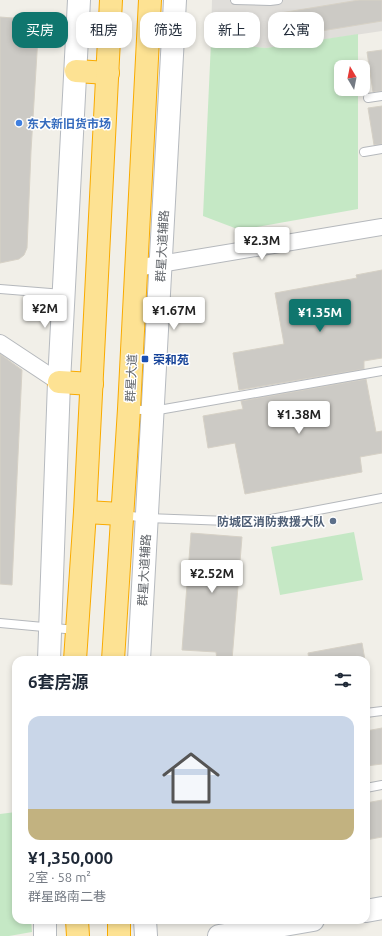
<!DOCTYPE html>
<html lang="zh">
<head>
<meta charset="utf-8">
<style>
	:root { --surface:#fff; --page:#f2f2f3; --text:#1f2937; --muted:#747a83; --accent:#0f766e }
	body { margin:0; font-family:Ubuntu,"Noto Sans SC",sans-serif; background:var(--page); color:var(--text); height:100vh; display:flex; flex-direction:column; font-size:15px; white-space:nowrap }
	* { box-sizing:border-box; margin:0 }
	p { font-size:13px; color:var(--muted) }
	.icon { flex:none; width:22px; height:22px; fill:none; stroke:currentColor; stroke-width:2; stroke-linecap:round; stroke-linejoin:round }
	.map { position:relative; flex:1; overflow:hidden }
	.sheet { position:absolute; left:12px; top:656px; width:358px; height:268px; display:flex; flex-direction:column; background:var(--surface); border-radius:12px; box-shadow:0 2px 6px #0003 }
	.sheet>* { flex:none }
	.top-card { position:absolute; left:12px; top:12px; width:358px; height:36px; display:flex; gap:8px }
	.needle { width:26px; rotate:350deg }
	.tools { position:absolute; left:334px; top:60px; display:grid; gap:8px }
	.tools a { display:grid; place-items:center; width:36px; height:36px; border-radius:8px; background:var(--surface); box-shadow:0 2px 6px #0003; font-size:20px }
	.price { position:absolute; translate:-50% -34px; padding:0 9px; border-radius:4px; background:#fff; color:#222; font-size:13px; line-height:26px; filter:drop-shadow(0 1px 2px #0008) }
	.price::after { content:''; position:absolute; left:50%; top:24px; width:12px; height:9px; margin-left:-6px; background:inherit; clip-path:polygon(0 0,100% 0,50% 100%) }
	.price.active { background:var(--accent); color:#fff }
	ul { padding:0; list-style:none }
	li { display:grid; align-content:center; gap:8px; height:212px; padding:0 16px }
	li span { display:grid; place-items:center; height:124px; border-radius:12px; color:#555 }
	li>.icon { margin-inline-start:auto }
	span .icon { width:72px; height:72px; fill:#fffc; stroke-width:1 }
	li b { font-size:17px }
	h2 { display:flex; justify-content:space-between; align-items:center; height:48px; padding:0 16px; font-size:17px }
	.tag { padding:0 14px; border-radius:12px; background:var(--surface); box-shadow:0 2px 6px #0003; font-size:14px; line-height:36px }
	.tag.active { background:var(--accent); color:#fff }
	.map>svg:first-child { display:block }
	.industrial { fill:#e0deda }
	.green { fill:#c5e8c5 }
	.building { fill:#cccac5; stroke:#d6d1c6 }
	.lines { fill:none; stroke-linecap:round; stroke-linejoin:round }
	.lane-casing { stroke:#b5b8bc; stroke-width:10 }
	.street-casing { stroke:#b5b8bc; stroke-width:18 }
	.secondary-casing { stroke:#b6babf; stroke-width:24 }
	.highway-casing { stroke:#f9ab00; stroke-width:24 }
	.lane { stroke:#fff; stroke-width:8 }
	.street { stroke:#fff; stroke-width:16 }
	.secondary { stroke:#fff; stroke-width:22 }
	.highway { stroke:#fde293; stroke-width:22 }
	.shop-dot { fill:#3f7fe0; stroke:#fff; stroke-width:1.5 }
	.transit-dot { fill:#1a4fb4; stroke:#fff; stroke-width:1.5 }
	.service-dot { fill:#5c6f8a; stroke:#fff; stroke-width:1.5 }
	.labels { text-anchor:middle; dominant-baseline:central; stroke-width:3; stroke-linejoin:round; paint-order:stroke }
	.shop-label { font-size:12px; font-weight:bold; fill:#366cbe; stroke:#fff; text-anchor:start }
	.street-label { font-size:12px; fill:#5f6368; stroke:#fff }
	.transit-label { font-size:12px; font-weight:bold; fill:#164399; stroke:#fff; text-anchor:start }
	.service-label { font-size:12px; font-weight:bold; fill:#4e5e75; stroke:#fff; text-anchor:end }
</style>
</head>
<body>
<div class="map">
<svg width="382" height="936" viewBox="0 0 382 936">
	<rect width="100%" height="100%" fill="#f1efe8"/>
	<polygon class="industrial" points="212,0 382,0 382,31 266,48 211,42"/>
	<g class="green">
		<polygon points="358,34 358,67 341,67 341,89 358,89 358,209 240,230 203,216 211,42 266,48"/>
		<polygon points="354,532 363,580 280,595 271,547"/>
		<polygon points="16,812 16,920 31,920 32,932 9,936 0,936 0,814"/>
	</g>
	<g class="building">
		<polygon points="359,0 382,0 382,21 279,38 274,14"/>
		<polygon points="0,17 39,20 31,151 27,248 24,255 19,259 0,263"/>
		<polygon points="382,50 382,91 373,92 367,52"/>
		<polygon points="382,106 382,144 374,145 368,108"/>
		<polygon points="382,270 382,358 364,361 364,369 239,390 233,353 284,344 275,293 357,278 356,275"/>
		<polygon points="0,354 22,370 12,585 0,584"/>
		<polygon points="366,379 376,432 382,431 382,453 360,457 362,472 245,494 235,443 208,448 203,416 243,409 241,401"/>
		<polygon points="191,533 242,537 232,660 217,660 216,652 182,650"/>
		<polygon points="362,643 365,660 309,660 308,653"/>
		<polygon points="382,728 382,764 366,766 366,731"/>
		<polygon points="382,800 382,837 366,840 366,803"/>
	</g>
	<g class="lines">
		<defs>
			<g id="lane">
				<polyline points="235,0 270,1 278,0"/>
				<polyline points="368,98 382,96"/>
				<polyline points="364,152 382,149"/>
				<polyline points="0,289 63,294"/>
				<polyline points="130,409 153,411 382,371"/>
				<polyline points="123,515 147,518 255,522 382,498"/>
				<polyline points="0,623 76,630"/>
				<polyline points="366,713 382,711"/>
				<polyline points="366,788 382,785"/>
			</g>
			<g id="street">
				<polyline points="136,268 382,227"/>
				<polyline points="0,343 59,382"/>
			</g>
			<g id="secondary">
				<polyline points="49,660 59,382 79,0"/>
				<polyline points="139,660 175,0"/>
				<polyline points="366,911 382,908"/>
				<polyline points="145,920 146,936"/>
				<polyline points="45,936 45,920"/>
				<polyline points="219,936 313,920"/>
			</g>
			<g id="highway">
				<polyline points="76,71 108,73"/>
				<polyline points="59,382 92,384"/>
				<polyline points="85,512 122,514"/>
				<polyline points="75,660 85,512 111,0"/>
				<polyline points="113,660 129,409 150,0"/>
				<polyline points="77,920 78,936"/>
				<polyline points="119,920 119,936"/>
			</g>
		</defs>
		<use href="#lane" class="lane-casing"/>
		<use href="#street" class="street-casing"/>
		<use href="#secondary" class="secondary-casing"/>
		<use href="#highway" class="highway-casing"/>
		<use href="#lane" class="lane"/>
		<use href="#street" class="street"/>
		<use href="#secondary" class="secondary"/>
		<use href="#highway" class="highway"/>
	</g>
	<circle class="shop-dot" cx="19" cy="123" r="4"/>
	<rect class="transit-dot" x="141" y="355" width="8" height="8" rx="2"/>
	<circle class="service-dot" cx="333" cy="521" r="4"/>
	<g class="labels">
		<g class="shop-label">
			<text x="27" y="123">东大新旧货市场</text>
		</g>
		<g class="street-label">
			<text transform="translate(162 246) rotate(-87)">群星大道辅路</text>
			<text transform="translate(131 378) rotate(-87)">群星大道</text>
			<text transform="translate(144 570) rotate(-87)">群星大道辅路</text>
		</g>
		<g class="transit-label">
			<text x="153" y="359">荣和苑</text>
		</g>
		<g class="service-label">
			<text x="325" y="521">防城区消防救援大队</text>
		</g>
	</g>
</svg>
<div class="tools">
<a><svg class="needle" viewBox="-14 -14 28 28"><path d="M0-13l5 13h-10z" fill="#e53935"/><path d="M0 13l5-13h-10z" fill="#747a83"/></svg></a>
</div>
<b class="price" style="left:262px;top:261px">¥2.3M</b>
<b class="price" style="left:45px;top:329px">¥2M</b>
<b class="price" style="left:174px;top:331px">¥1.67M</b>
<b class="price active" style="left:320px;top:333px">¥1.35M</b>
<b class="price" style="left:299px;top:435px">¥1.38M</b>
<b class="price" style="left:212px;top:594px">¥2.52M</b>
<div class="top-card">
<a class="tag active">买房</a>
<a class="tag">租房</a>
<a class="tag">筛选</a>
<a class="tag">新上</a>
<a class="tag">公寓</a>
</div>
<section class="sheet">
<h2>6套房源<svg class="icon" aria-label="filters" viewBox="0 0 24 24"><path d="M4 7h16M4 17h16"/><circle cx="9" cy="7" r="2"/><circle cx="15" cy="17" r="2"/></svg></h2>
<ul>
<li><span style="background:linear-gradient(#c9d6e8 75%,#c2b280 0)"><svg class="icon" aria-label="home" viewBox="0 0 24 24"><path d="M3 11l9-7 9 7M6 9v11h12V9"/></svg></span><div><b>¥1,350,000</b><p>2室 · 58 m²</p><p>群星路南二巷</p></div></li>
</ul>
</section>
</div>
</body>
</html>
